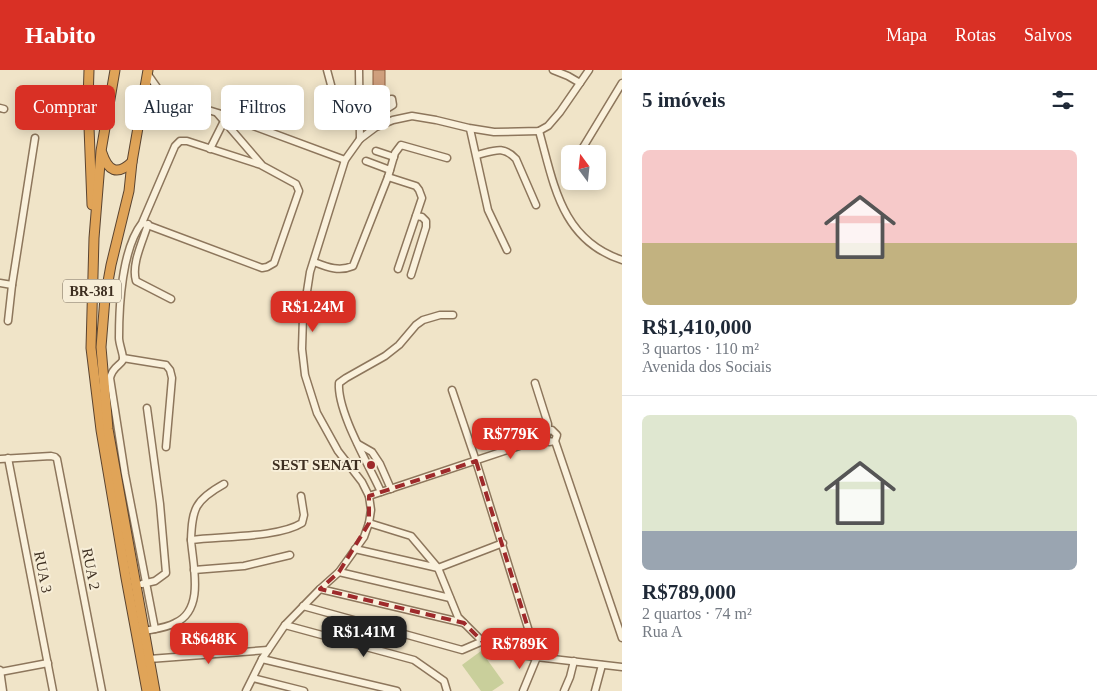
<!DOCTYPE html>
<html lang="pt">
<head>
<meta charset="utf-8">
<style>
	:root { --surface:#fff; --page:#f6f6f7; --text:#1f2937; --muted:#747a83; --line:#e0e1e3; --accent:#d93025 }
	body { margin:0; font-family:Georgia,serif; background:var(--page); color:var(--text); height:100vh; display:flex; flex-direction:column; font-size:19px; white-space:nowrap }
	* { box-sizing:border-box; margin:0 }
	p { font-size:16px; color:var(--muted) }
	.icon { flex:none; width:28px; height:28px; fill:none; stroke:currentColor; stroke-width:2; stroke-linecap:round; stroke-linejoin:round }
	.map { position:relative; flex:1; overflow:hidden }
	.details { display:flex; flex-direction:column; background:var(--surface); width:475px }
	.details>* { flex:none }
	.hud { position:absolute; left:15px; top:15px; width:475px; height:45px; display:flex; gap:10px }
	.needle { width:32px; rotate:345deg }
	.buttons { position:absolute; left:561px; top:75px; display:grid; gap:10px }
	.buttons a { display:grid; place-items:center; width:45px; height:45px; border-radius:8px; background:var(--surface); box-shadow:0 2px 12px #0003; font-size:25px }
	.price { position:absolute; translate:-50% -42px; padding:0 11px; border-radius:10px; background:var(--accent); color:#fff; font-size:16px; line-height:32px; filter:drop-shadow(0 1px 2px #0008) }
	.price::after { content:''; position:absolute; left:50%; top:30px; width:15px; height:11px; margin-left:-8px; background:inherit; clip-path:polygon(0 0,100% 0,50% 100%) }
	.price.on { background:#222; color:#fff }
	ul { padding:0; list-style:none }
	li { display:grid; align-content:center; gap:10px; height:265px; padding:0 20px }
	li+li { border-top:1px solid var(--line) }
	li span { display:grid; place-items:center; height:155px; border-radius:8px; color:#555 }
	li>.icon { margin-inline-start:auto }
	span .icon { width:90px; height:90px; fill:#fffc; stroke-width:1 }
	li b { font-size:21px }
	h2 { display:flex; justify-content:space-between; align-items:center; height:60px; padding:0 20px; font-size:21px }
	.tag { padding:0 18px; border-radius:8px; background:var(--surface); box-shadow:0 2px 12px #0003; font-size:18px; line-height:45px }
	.tag.on { background:var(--accent); color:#fff }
	header { display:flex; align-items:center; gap:30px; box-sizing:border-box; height:70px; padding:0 25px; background:var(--accent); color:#fff }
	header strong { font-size:24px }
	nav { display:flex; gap:28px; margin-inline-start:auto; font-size:18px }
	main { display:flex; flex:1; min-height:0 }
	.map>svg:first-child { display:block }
	.green { fill:#c9cf9b }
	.building { fill:#cf9f7d; stroke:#8d5f41 }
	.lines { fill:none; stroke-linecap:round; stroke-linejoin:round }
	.minor-casing { stroke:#8d765c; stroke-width:9 }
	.highway-casing { stroke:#5b4430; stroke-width:11 }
	.minor { stroke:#faf1dc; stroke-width:6 }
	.highway { stroke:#e0a458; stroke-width:9 }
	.marked { fill:none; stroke:#9e2a2b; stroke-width:4; stroke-dasharray:10 6; stroke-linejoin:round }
	.poi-dot { fill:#9e2a2b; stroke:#f7eed8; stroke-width:2 }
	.labels { text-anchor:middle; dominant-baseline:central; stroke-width:4; stroke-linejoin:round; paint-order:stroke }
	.shield { fill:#f7eed8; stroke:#756857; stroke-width:1 }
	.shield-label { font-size:14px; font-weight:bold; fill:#3d2e20 }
	.poi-label { font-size:15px; font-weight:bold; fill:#3d2e20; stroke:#f7eed8; text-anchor:end }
	.street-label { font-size:15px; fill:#3d2e20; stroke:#f7eed8 }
</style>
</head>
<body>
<header>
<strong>Habito</strong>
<nav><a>Mapa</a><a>Rotas</a><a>Salvos</a></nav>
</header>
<main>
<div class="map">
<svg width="622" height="621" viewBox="0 0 622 621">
	<rect width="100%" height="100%" fill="#f0e4c8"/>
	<polygon class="green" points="481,581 504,613 492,621 481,621 462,595"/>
	<polygon class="building" points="373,0 385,0 385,27 373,28"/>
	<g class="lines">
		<defs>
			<g id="minor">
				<polyline points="327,0 338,41 361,48"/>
				<polyline points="359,0 360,69"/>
				<polyline points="553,0 568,6 580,13"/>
				<polyline points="147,3 163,26 218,43 345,90"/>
				<polyline points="360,32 392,29 393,35 361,55"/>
				<polyline points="140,37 163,26"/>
				<polyline points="0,38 4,39"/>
				<polyline points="218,44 261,94"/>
				<polyline points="470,59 488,140 507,180"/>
				<path d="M539 61C554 114 561 170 622 190"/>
				<polyline points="210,79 224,51"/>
				<polyline points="376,81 394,87"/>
				<polyline points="579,84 622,13"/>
				<path d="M477 85C494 81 503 75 516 89L536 135"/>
				<polyline points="366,91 390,100"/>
				<polyline points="567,103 570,98"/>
				<polyline points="388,107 416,116 419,120 422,128 398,199"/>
				<path d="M142 153 262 198 267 197 274 193 299 121 296 114 261 95 187 71H180L175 76 142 153C122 179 119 235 119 268 119 274 124 286 123 290 120 296 113 296 110 308L125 404 155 559"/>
				<path d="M148 154C143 171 131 194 136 211L171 229"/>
				<path d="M314 192C327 197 339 202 353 196L388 107 395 83 401 75 447 88"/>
				<polyline points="411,205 426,157 426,151 422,147 416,146"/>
				<polyline points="0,213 12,215"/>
				<polyline points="8,251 12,215 35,68"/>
				<polyline points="123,288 166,295 170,300 172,308 166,377"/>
				<polyline points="535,313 548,354 548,361 546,367 549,372 555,371 557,365 552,360 548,361"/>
				<polyline points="452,320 476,391 537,587"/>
				<polyline points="555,371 622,568"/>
				<polyline points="358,374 372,382 380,394 391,419"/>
				<polyline points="8,388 53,621"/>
				<polyline points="0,389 51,386 55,387 57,389 102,621"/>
				<path d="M381 422C369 395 337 342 339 313L346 308 385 286 399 275 416 255 423 250 440 245H453"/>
				<polyline points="369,426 546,367"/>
				<polyline points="369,453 411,466 438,498 458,547 493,582 622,597"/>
				<path d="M191 470C192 439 195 430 224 414"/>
				<polyline points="355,479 438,498 503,473"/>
				<polyline points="194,500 244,496 290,485"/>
				<polyline points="339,502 450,528"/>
				<polyline points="142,514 155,511 166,503 160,434 147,338"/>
				<polyline points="320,519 464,553"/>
				<polyline points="303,536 462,580 483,571"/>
				<polyline points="285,555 414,590 444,611 447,621"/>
				<path d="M144 561C154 559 166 558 175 553 205 540 193 496 191 470 221 466 278 468 302 453L304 445 301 426"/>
				<polyline points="149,589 268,580"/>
				<polyline points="262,589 397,621"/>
				<polyline points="0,600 3,621"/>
				<polyline points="0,602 48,593"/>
				<polyline points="253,608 304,621"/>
				<polyline points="246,621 262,589 285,555 320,519 339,502 364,467 369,453 371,440 369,426 362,412 338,381 317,343 305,305 302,279 303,247 310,202 345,90 360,69 376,57 393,50 412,46 436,50 469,58 494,62 539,61 548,56 560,42 589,0"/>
				<polyline points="523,621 537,587"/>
				<polyline points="564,621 570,607 574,591"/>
				<polyline points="595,621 602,595"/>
			</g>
			<g id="highway">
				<polyline points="89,0 88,31 92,135"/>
				<polyline points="115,0 101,81 94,168 91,278 101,360 126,508 147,621"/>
				<polyline points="148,0 132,92 129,121 111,195 105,228 101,277 108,359 155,621"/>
				<path d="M102 83C108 101 117 106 132 92"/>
			</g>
		</defs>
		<use href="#minor" class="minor-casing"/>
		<use href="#highway" class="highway-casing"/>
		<use href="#minor" class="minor"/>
		<use href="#highway" class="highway"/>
	</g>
	<path class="marked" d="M476 391 537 587 493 582 464 553 320 519 339 502 369 453V426Z"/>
	<circle class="poi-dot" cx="371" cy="395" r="5"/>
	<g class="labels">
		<rect class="shield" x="63" y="209.5" width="58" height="23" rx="4"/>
		<g class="shield-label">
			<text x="92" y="221">BR-381</text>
		</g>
		<g class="poi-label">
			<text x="361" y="395">SEST SENAT</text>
		</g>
		<g class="street-label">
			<text transform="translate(91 499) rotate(79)">RUA 2</text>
			<text transform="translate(43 502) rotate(79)">RUA 3</text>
		</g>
	</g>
</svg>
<div class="buttons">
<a><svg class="needle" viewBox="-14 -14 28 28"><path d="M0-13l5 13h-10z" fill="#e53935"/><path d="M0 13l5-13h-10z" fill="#747a83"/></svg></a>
</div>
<b class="price" style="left:313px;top:263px">R$1.24M</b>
<b class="price" style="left:511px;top:390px">R$779K</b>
<b class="price on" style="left:364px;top:588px">R$1.41M</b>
<b class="price" style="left:209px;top:595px">R$648K</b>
<b class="price" style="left:520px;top:600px">R$789K</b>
<div class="hud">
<a class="tag on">Comprar</a>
<a class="tag">Alugar</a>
<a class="tag">Filtros</a>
<a class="tag">Novo</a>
</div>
</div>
<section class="details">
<h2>5 imóveis<svg class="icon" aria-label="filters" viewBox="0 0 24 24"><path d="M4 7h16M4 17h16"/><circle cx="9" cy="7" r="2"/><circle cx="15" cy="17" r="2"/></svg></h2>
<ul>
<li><span style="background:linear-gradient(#f6c9c9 60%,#c2b280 0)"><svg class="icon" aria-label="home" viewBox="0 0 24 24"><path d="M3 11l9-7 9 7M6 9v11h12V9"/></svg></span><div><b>R$1,410,000</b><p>3 quartos · 110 m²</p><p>Avenida dos Sociais</p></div></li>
<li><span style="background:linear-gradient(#dfe7d0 75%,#9aa5b1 0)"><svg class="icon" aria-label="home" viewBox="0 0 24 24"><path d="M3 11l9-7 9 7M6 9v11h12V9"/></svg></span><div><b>R$789,000</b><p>2 quartos · 74 m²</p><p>Rua A</p></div></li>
</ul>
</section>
</main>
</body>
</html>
